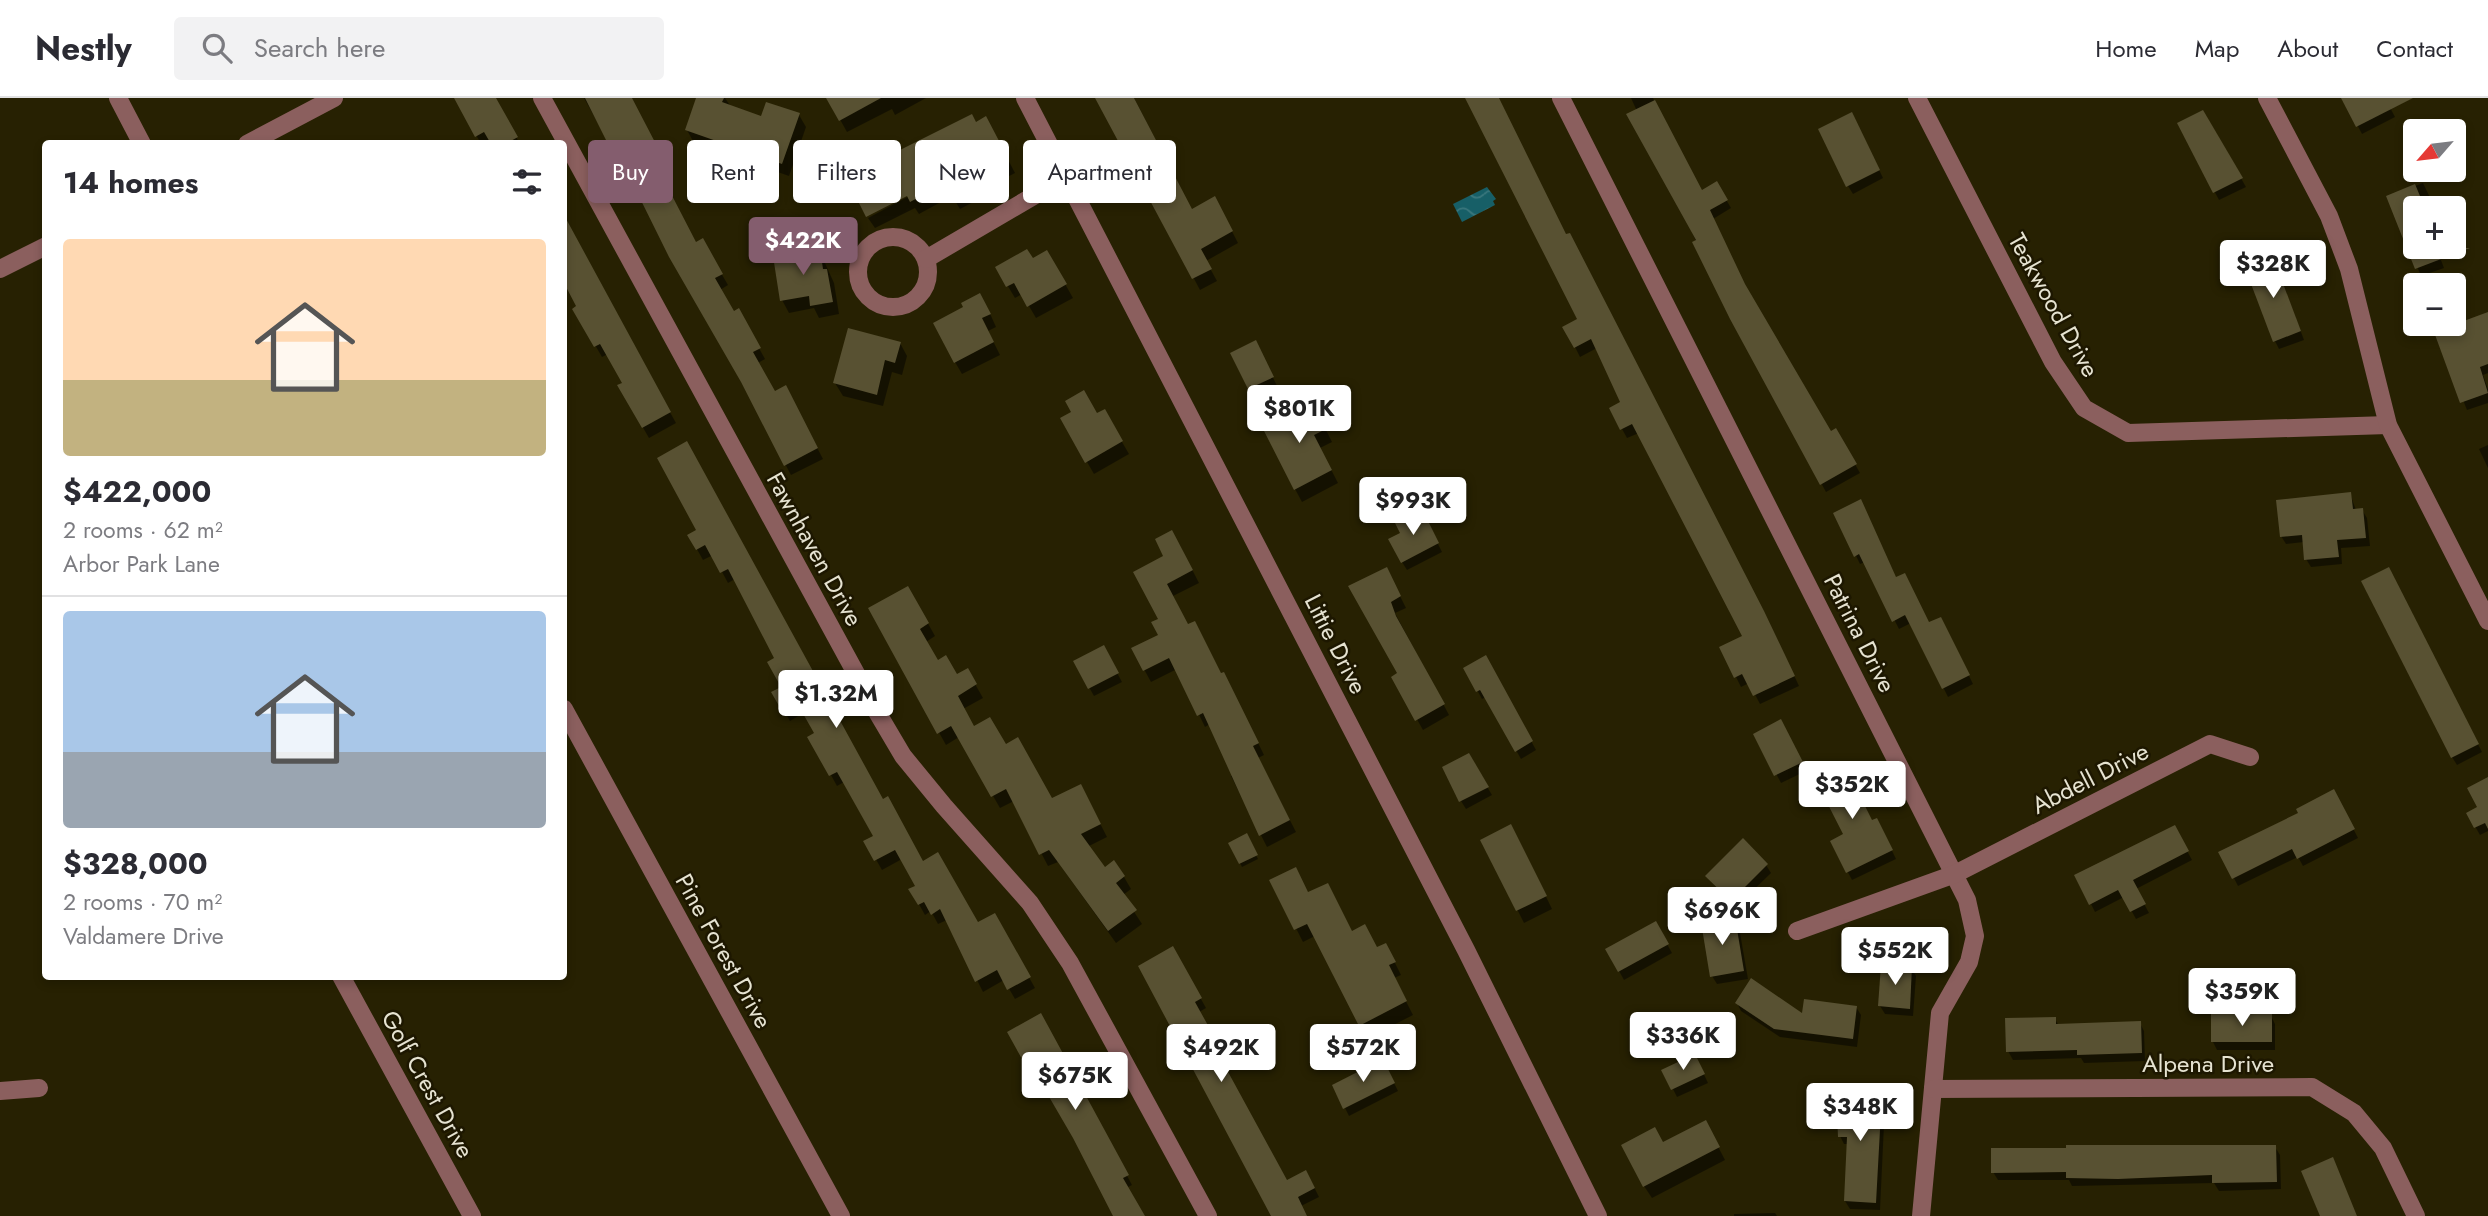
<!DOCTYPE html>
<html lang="en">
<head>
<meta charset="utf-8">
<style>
	:root { --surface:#fff; --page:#f2f2f3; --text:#2b2b33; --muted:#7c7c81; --line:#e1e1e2; --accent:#845d6e }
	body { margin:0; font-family:Jost,sans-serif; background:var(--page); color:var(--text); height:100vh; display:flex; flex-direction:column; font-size:26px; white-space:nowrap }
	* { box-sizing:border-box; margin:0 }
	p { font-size:23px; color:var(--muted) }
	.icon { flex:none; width:38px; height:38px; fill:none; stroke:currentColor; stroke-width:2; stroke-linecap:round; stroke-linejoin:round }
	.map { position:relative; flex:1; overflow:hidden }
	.panel { position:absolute; left:42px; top:42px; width:525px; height:840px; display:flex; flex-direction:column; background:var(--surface); border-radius:7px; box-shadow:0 4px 10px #0003 }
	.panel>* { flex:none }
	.hud { position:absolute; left:588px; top:42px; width:665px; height:63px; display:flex; gap:14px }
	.needle { width:46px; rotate:242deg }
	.buttons { position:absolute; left:2403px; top:21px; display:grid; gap:14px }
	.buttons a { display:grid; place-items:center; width:63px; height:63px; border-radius:7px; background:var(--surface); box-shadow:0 4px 10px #0003; font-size:35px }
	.price { position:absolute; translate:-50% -60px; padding:0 16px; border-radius:7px; background:#fff; color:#222; font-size:23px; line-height:46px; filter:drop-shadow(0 2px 4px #0008) }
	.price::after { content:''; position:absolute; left:50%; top:42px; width:21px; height:16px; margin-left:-10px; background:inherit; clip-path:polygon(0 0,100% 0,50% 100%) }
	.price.current { background:var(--accent); color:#fff }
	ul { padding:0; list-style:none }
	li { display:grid; align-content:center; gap:14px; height:371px; padding:0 21px }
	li+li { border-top:2px solid var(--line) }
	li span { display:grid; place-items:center; height:217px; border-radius:7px; color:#555 }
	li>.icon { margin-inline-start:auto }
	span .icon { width:126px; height:126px; fill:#fffc; stroke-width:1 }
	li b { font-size:30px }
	h2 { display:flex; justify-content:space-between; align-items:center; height:84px; padding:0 21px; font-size:30px }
	.tag { padding:0 24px; border-radius:7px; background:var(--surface); box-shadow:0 4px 10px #0003; font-size:24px; line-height:63px }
	.tag.current { background:var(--accent); color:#fff }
	header { display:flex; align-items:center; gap:42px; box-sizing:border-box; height:98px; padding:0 35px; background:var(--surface); border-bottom:2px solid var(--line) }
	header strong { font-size:33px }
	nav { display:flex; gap:38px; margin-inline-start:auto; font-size:24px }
	.search { width:490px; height:63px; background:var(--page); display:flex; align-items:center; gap:18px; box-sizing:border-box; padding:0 24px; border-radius:7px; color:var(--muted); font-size:26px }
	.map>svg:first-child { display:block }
	.water { fill:url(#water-waves) }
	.shadow { fill:#0007 }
	.building { fill:#585132 }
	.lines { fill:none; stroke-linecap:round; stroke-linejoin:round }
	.minor { stroke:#8b5f5e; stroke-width:18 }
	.labels { text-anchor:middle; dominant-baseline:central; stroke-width:5; stroke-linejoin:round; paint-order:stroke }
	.street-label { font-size:24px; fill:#e6e3d1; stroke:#1d1700 }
</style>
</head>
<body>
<header>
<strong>Nestly</strong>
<div class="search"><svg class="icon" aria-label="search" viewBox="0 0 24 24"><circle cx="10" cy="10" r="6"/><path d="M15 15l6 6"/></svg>Search here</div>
<nav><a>Home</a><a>Map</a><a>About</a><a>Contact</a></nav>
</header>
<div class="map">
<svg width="2488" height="1118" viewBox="0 0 2488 1118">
	<defs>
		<pattern id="water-waves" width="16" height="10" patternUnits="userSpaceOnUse" patternTransform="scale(1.75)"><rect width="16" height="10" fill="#175f67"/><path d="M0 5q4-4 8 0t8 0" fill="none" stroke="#39767c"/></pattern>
	</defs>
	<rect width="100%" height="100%" fill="#272102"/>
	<polygon class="water" points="1487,89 1496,101 1493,103 1495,107 1462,124 1453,106"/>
	<g class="shadow">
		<polygon points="456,0 495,0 520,46 481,46"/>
		<polygon points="584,0 620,0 639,15 663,61 654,66 695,146 702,142 728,187 720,192 733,215 738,212 765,261 758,265 774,295 791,300 823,361 791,377 631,78 628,79"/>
		<polygon points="698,0 725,0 731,9 762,20 799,17 806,29 789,78 694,45 687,32"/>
		<polygon points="828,0 926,0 895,17 892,11 847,34"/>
		<polygon points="1098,0 1134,0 1192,113 1221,112 1238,145 1206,163 1217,183 1200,192"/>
		<polygon points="1468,0 1498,0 1566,138 1769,524 1799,588 1760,606 1749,585 1741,589 1736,579 1721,550 1744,539 1639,335 1627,340 1611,311 1623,305 1597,250 1580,259 1565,229 1579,222"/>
		<polygon points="1631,0 1653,0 1702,95 1717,86 1731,110 1713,121 1749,196 1830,336 1836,333 1860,375 1826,394 1731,220"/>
		<polygon points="2343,0 2385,0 2395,19 2362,36"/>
		<polygon points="2203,14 2246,89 2219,102 2179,26"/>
		<polygon points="1856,24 1883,80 1853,96 1848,88"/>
		<polygon points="975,26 993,33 1015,75 980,93 983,99 960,111 952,98 919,116 915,110 875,130 868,120 915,95"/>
		<polygon points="2423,85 2435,110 2415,110 2415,149 2436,149 2444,170 2421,178 2388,99"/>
		<polygon points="564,124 676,325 649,340 619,288 624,285 608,256 602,259 574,211 579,209 564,181"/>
		<polygon points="819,152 834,185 839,216 819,220 814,210 789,215 782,202"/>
		<polygon points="1047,154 1073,200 1036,220 1022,196 1015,200 997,170 1032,162"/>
		<polygon points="2277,170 2304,242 2279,251 2275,243"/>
		<polygon points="987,209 996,229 988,233 1000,257 962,276 955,264"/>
		<polygon points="2488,222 2488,275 2483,277 2488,291 2488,305 2467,312 2436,235"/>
		<polygon points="900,245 907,258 902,277 892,274 883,308 843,298 835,285"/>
		<polygon points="1260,253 1277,288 1254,299 1233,255"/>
		<polygon points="1104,313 1129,356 1094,376 1062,321 1097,317"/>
		<polygon points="1319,318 1332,344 1320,350 1338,385 1302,404 1295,391"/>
		<polygon points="2488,347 2488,370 2479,351"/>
		<polygon points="659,361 922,765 977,826 994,817 1035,890 1015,901 1004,882 983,894 947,822 938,826 931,813 925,817 911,792 917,788 902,761 882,772 866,744 875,739 844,684 837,688 810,639 816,635 805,614 790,623 774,595 783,590 776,561 735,481 728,485 713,457 703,462 689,437 699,432"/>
		<polygon points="2350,396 2356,412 2362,412 2367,420 2370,448 2341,450 2342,466 2311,469 2306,461 2304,444 2286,446 2281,438"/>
		<polygon points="1835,415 1896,481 1929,527 1945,529 1973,586 1948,599 1911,525 1899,531 1865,464 1860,466"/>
		<polygon points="1426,422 1442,454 1407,472 1402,464"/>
		<polygon points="1179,446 1199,485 1173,498 1188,528 1230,588 1264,657 1258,660 1296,734 1267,749 1231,678 1235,676 1210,626 1205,629 1177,571 1151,584 1133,551 1160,537 1166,459"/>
		<polygon points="2393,479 2482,654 2457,667 2452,659"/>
		<polygon points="1392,482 1406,510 1395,515 1449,617 1423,632 1393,579 1399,576 1351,489"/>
		<polygon points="908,490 935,538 926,544 937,564 956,578 967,572 983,600 963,611 974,630 1005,648 1052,702 1087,700 1107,739 1087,749 1104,772 1124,779 1131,791 1123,797 1142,826 1116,845 1058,764 1048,768 1014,703 1000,710 959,639 946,647 870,511"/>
		<polygon points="1103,549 1122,584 1094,598 1075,564"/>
		<polygon points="1485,559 1536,652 1521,661 1486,599 1482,601 1465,570"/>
		<polygon points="1785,631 1806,673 1781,685 1755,636"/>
		<polygon points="1468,657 1492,697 1466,711 1461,703"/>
		<polygon points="2488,681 2488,733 2480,737 2468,716 2479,710"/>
		<polygon points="2338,701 2358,740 2303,768 2298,759 2238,788 2221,755"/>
		<polygon points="1872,724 1881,730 1896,761 1852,782 1832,744"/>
		<polygon points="2174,729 2192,762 2136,791 2149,815 2136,821 2124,799 2095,814 2091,806"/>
		<polygon points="1246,738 1258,761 1242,769 1230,746"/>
		<polygon points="1518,741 1552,811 1524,825 1483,743"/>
		<polygon points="1766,767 1771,775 1736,809 1708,778"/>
		<polygon points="1272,783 1309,796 1352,834 1392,859 1401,877 1394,880 1413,917 1368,940 1315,838 1303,844"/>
		<polygon points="1734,820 1739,829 1748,881 1717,886 1712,878"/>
		<polygon points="1655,825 1672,855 1624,882 1607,851"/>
		<polygon points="1173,851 1206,910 1199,914 1229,968 1224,970 1287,1084 1311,1083 1319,1099 1301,1108 1305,1118 1274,1118"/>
		<polygon points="1911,870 1916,878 1913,918 1885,916 1880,908"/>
		<polygon points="1737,905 1804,919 1856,909 1861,917 1857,949 1780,939 1741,913"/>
		<polygon points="1041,917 1132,1087 1126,1090 1143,1118 1117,1118 1048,993 1043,996 1009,935"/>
		<polygon points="2271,918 2275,926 2275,952 2217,952 2213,944"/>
		<polygon points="2055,921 2059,928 2140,925 2144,933 2145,963 2084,965 2081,960 2013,962 2008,953"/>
		<polygon points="1699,966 1708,985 1677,999 1664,973"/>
		<polygon points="1387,971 1398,993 1349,1018 1345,1010"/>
		<polygon points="1881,997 1885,1005 1880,1112 1850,1111 1845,1103 1848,1046 1844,1046 1840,1038"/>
		<polygon points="1712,1037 1725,1062 1652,1100 1644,1088 1662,1046"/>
		<polygon points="2275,1049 2280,1057 2281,1091 2219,1093 2214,1085 2072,1088 2069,1082 1998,1082 1993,1074"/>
		<polygon points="1775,1115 1777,1118 1734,1118 1734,1116"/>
	</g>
	<g class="building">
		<polygon points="454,0 496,0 518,39 505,46 491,46 484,34 475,39"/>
		<polygon points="585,0 632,0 658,50 650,55 696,144 703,140 723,176 715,180 734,213 739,210 761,250 753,254 775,293 786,287 818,350 784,368 741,284 669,159 624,68 620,70"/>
		<polygon points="696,0 724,0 722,4 761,18 766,4 800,15 782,66 685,32"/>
		<polygon points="826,0 881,0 839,23"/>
		<polygon points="1095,0 1134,0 1192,111 1215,98 1233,133 1201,151 1212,171 1192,181"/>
		<polygon points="1465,0 1499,0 1566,136 1570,135 1764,513 1795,578 1753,598 1742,576 1734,580 1719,549 1742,538 1632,326 1620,332 1609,310 1620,304 1591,241 1574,250 1562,229 1577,221"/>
		<polygon points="2341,0 2413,0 2356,29"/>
		<polygon points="1655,2 1702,92 1717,83 1728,102 1710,112 1745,186 1831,333 1836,330 1857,366 1820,387 1730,221 1692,144 1696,142 1626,16"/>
		<polygon points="2203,12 2243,80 2213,95 2177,25"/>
		<polygon points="1852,14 1880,72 1846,89 1818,31"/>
		<polygon points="972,16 976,24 986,18 1009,62 974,80 978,86 951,100 944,86 910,104 907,98 866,119 846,79"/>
		<polygon points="2415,86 2425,110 2415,110 2415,149 2470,150 2415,171 2386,98"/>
		<polygon points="564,117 671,314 642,330 617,287 622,285 600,246 594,249 572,211 576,208 564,185"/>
		<polygon points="820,150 823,171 827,171 833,204 810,208 809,198 780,203 773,158"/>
		<polygon points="1027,151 1033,160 1047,152 1067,186 1027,209 1014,185 1006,189 995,169"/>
		<polygon points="2273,159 2301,233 2273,244 2245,170"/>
		<polygon points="980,195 991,216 982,220 994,244 954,265 933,225 963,209 961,205"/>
		<polygon points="2488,214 2488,266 2480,269 2488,295 2460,305 2434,234"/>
		<polygon points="848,230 901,244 895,265 885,262 877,297 833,285"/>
		<polygon points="1256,242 1274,279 1248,291 1230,255"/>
		<polygon points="1084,292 1097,315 1105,311 1123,343 1085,365 1060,320 1071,314 1065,303"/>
		<polygon points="1312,303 1326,331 1314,337 1332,372 1294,392 1262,329"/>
		<polygon points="687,343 883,701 888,698 923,763 938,754 978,824 995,815 1031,879 1007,892 997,872 975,884 940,811 931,817 924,804 918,807 908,791 915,788 895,752 874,763 863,743 873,738 837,674 829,678 807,639 814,635 797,605 782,613 771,594 781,589 767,564 774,560 728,471 720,475 705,447 696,452 687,437 696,432 657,360"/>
		<polygon points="2351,394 2353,411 2363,410 2366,440 2337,442 2339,459 2304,462 2302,437 2280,439 2276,402"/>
		<polygon points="1861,401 1896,479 1905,475 1929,524 1941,519 1970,577 1942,591 1905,517 1892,524 1859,456 1854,459 1833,415"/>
		<polygon points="1422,411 1439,445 1401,465 1388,441 1400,435 1395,425"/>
		<polygon points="1172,432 1193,472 1167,486 1188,526 1195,523 1221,575 1224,574 1259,645 1253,648 1290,722 1259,738 1203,615 1197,618 1169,560 1143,573 1131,550 1158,537 1151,524 1158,521 1133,474 1163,458 1155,441"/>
		<polygon points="1387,469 1401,498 1391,504 1396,518 1445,606 1415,623 1391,579 1397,575 1348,488"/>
		<polygon points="2389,469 2479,646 2451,660 2361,483"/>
		<polygon points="908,488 929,525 920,531 938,562 946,557 957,576 968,570 977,586 958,598 974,628 990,619 1006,646 1018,639 1052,700 1081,686 1101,726 1081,736 1105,769 1114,762 1125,778 1116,785 1137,812 1108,833 1049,752 1039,757 1006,691 991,699 951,628 937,636 868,510"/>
		<polygon points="1104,547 1119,575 1088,591 1073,563"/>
		<polygon points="1486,557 1533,643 1515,654 1480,592 1476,594 1463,570"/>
		<polygon points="1781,621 1803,664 1774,678 1753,636"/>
		<polygon points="1469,655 1489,689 1459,704 1442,669"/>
		<polygon points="1843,664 1872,722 1877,720 1893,752 1846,775 1830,743 1843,736 1814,679"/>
		<polygon points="2488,679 2488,731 2485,725 2474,730 2466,715 2477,709 2467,690"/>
		<polygon points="2334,691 2355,731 2297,761 2292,751 2232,781 2218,754 2298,715 2296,711"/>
		<polygon points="1511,726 1547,798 1516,813 1480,742"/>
		<polygon points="2175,727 2189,753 2133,782 2146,806 2130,814 2118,792 2089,807 2074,777"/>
		<polygon points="1247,735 1258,757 1239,766 1228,745"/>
		<polygon points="1743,740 1768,766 1731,803 1705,778"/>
		<polygon points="1296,769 1308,794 1328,785 1352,833 1365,826 1377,849 1386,845 1396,864 1389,867 1407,903 1359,928 1307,826 1294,832 1269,782"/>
		<polygon points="1735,819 1744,873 1710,879 1701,824"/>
		<polygon points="1656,823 1669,846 1618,874 1605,851"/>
		<polygon points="1173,848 1202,900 1195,904 1225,958 1221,961 1287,1082 1306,1072 1315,1090 1298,1099 1307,1118 1271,1118 1138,868"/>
		<polygon points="1881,867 1912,868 1910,911 1878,908"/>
		<polygon points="1751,880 1802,915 1804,901 1857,908 1853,941 1774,931 1735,905"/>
		<polygon points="1041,915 1129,1077 1123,1080 1145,1118 1113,1118 1073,1040 1041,985 1037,988 1007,934"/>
		<rect x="2211" y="916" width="61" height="28"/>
		<polygon points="2056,919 2056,926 2141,923 2142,955 2077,957 2077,952 2006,954 2005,920"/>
		<polygon points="1695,956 1705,976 1671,992 1661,972"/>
		<polygon points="1383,961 1395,985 1343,1011 1332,987"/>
		<polygon points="1836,994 1882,995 1876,1105 1844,1103 1847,1039 1838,1039"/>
		<polygon points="1706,1022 1720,1049 1643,1089 1621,1047 1655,1029 1663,1044"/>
		<polygon points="2066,1047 2276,1047 2277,1084 2212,1085 2212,1077 2118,1081 2066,1080 2066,1074 1991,1075 1991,1050 2066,1050"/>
		<polygon points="2333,1059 2357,1118 2320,1118 2301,1073"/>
	</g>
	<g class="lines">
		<g class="minor">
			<polyline points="118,0 142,46"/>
			<polyline points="542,0 877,614 903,658 944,708 1030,805 1070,865 1208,1118"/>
			<polyline points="1025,0 1466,852 1598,1118"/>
			<polyline points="1561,0 1967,802 1975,838 1969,864 1940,915 1921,1118"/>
			<polyline points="1917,0 2053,264 2084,310 2128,335 2388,327"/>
			<polyline points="2267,0 2329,118 2349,171 2388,327 2488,523"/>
			<polyline points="247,46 334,0"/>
			<circle cx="893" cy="174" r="35"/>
			<polyline points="926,161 1066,79"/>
			<polyline points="0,171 46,148"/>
			<polyline points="564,611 841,1118"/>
			<polyline points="1797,833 1955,776 2210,646 2250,659"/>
			<polyline points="341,878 472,1118"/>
			<polyline points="1933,991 2312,989 2354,1015 2383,1050 2416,1118"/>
			<polyline points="0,993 39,990"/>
		</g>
	</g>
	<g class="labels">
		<g class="street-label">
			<text transform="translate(2054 207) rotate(61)">Teakwood Drive</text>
			<text transform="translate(815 451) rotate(61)">Fawnhaven Drive</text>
			<text transform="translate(1860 535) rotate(63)">Patrina Drive</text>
			<text transform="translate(1336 546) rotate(63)">Littie Drive</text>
			<text transform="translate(2090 680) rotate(-27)">Abdell Drive</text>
			<text transform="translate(724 853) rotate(61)">Pine Forest Drive</text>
			<text x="2208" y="965">Alpena Drive</text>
			<text transform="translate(428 986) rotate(61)">Golf Crest Drive</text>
		</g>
	</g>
</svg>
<div class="buttons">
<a><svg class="needle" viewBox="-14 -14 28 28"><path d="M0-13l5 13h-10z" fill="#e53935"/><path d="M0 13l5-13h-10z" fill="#7c7c81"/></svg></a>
<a>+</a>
<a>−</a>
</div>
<b class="price current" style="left:803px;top:179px">$422K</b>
<b class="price" style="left:2273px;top:202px">$328K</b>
<b class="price" style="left:1299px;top:347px">$801K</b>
<b class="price" style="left:1413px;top:439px">$993K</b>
<b class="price" style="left:836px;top:632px">$1.32M</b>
<b class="price" style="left:1852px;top:723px">$352K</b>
<b class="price" style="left:1722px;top:849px">$696K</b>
<b class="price" style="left:1895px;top:889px">$552K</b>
<b class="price" style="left:2242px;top:930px">$359K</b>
<b class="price" style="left:1683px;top:974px">$336K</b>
<b class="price" style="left:1221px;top:986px">$492K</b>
<b class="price" style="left:1363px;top:986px">$572K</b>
<b class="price" style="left:1075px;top:1014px">$675K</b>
<b class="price" style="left:1860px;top:1045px">$348K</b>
<div class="hud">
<a class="tag current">Buy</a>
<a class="tag">Rent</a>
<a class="tag">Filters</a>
<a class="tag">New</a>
<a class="tag">Apartment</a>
</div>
<section class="panel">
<h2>14 homes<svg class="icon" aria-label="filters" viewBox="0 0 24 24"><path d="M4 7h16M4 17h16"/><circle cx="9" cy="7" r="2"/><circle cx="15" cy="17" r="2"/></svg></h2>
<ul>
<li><span style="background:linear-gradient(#ffd9b3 65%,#c2b280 0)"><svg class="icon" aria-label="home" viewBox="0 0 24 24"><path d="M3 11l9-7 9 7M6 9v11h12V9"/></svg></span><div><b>$422,000</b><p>2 rooms · 62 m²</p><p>Arbor Park Lane</p></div></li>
<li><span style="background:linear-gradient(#a9c7e8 65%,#9aa5b1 0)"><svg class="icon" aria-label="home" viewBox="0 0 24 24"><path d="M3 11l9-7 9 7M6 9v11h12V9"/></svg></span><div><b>$328,000</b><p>2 rooms · 70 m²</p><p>Valdamere Drive</p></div></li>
</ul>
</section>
</div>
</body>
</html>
